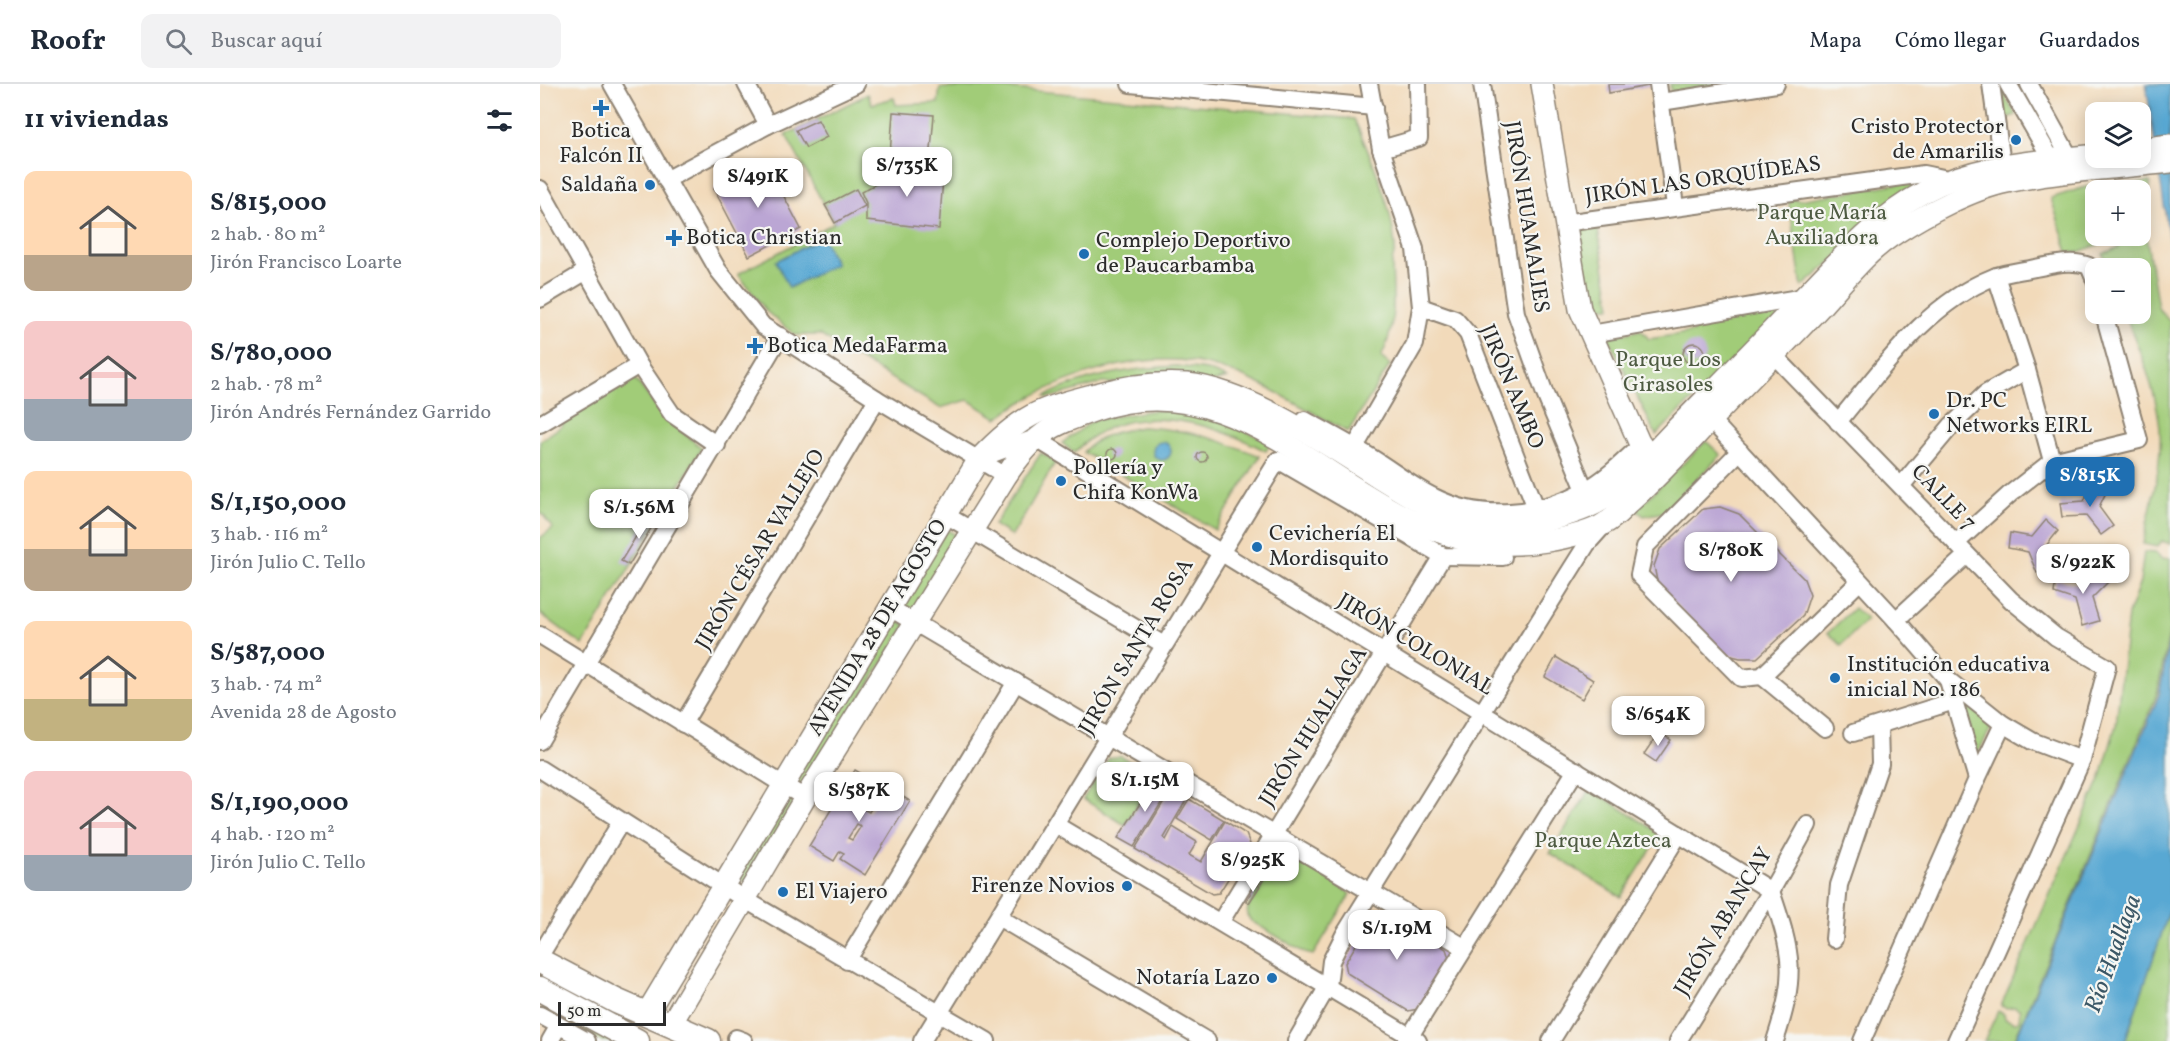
<!DOCTYPE html>
<html lang="es">
<head>
<meta charset="utf-8">
<style>
	:root { --surface:#fff; --page:#f2f2f3; --text:#1f2937; --muted:#747a83; --line:#e0e1e3; --accent:#1f6fb2 }
	body { margin:0; font-family:Vollkorn,serif; background:var(--page); color:var(--text); height:100vh; display:flex; flex-direction:column; font-size:22px; white-space:nowrap }
	* { box-sizing:border-box; margin:0 }
	p { font-size:20px; color:var(--muted) }
	.icon { flex:none; width:33px; height:33px; fill:none; stroke:currentColor; stroke-width:2; stroke-linecap:round; stroke-linejoin:round }
	.map { position:relative; flex:1; overflow:hidden }
	.details { display:flex; flex-direction:column; background:var(--surface); width:540px }
	.details>* { flex:none }
	.controls { position:absolute; left:1545px; top:18px; display:grid; gap:12px }
	.controls a { display:grid; place-items:center; width:66px; height:66px; border-radius:12px; background:var(--surface); box-shadow:0 3px 15px #0003; font-size:30px }
	.scale { position:absolute; left:18px; bottom:15px; width:108px; box-sizing:border-box; padding-left:6px; border:3px solid #2b2b2b; border-top:0; font-size:16px; line-height:21px; white-space:nowrap; color:#2b2b2b; -webkit-text-stroke:4px #f6f6f2; paint-order:stroke }
	.price { position:absolute; translate:-50% -51px; padding:0 14px; border-radius:12px; background:#fff; color:#222; font-size:20px; line-height:39px; filter:drop-shadow(0 2px 3px #0008) }
	.price::after { content:''; position:absolute; left:50%; top:36px; width:18px; height:14px; margin-left:-9px; background:inherit; clip-path:polygon(0 0,100% 0,50% 100%) }
	.price.current { background:var(--accent); color:#fff }
	ul { padding:0; list-style:none }
	li { display:flex; align-items:center; gap:18px; height:150px; padding:0 24px }
	li span { display:grid; place-items:center; flex:none; width:168px; height:120px; border-radius:12px; color:#555 }
	li>.icon { margin-inline-start:auto }
	span .icon { width:72px; height:72px; fill:#fffc; stroke-width:1 }
	li b { font-size:26px }
	h2 { display:flex; justify-content:space-between; align-items:center; height:72px; padding:0 24px; font-size:26px }
	header { display:flex; align-items:center; gap:36px; box-sizing:border-box; height:84px; padding:0 30px; background:var(--surface); border-bottom:2px solid var(--line) }
	header strong { font-size:28px }
	nav { display:flex; gap:33px; margin-inline-start:auto; font-size:21px }
	.search { width:420px; height:54px; background:var(--page); display:flex; align-items:center; gap:15px; box-sizing:border-box; padding:0 21px; border-radius:12px; color:var(--muted); font-size:22px }
	main { display:flex; flex:1; min-height:0 }
	.map>svg:first-child { display:block }
	.green { fill:#a1cc78; stroke:#667c52; stroke-width:1.5 }
	.water { fill:#59a8d3; stroke:#426a7f; stroke-width:1.5 }
	.building { fill:#bba6d4; fill-rule:evenodd }
	.lines { fill:none; stroke-linecap:round; stroke-linejoin:round }
	.minor-casing { stroke:#8e8272; stroke-width:20 }
	.major-casing { stroke:#8e8272; stroke-width:24 }
	.highway-casing { stroke:#8e8272; stroke-width:27 }
	.minor { stroke:#fff; stroke-width:16 }
	.major { stroke:#fff; stroke-width:21 }
	.highway { stroke:#fff; stroke-width:24 }
	.poi-dot { fill:#1f6fb2; stroke:#f6f6f2; stroke-width:2 }
	.labels { text-anchor:middle; dominant-baseline:central; stroke-width:4.5; stroke-linejoin:round; paint-order:stroke }
	.poi-label { font-size:22px; fill:#2b2b2b; stroke:#f6f6f2; text-anchor:start }
	.street-label { font-size:22px; fill:#2b2b2b; stroke:#f6f6f2 }
	.park-label { font-size:22px; fill:#4e5b42; stroke:#f6f6f2 }
	.water-label { font-size:24px; font-style:italic; fill:#3b5766; stroke:#f6f6f2 }
</style>
</head>
<body>
<header>
<strong>Roofr</strong>
<div class="search"><svg class="icon" aria-label="search" viewBox="0 0 24 24"><circle cx="10" cy="10" r="6"/><path d="M15 15l6 6"/></svg>Buscar aquí</div>
<nav><a>Mapa</a><a>Cómo llegar</a><a>Guardados</a></nav>
</header>
<main>
<section class="details">
<h2>11 viviendas<svg class="icon" aria-label="filters" viewBox="0 0 24 24"><path d="M4 7h16M4 17h16"/><circle cx="9" cy="7" r="2"/><circle cx="15" cy="17" r="2"/></svg></h2>
<ul>
<li><span style="background:linear-gradient(#ffd9b3 70%,#b9a48a 0)"><svg class="icon" aria-label="home" viewBox="0 0 24 24"><path d="M3 11l9-7 9 7M6 9v11h12V9"/></svg></span><div><b>S/815,000</b><p>2 hab. · 80 m²</p><p>Jirón Francisco Loarte</p></div></li>
<li><span style="background:linear-gradient(#f6c9c9 65%,#9aa5b1 0)"><svg class="icon" aria-label="home" viewBox="0 0 24 24"><path d="M3 11l9-7 9 7M6 9v11h12V9"/></svg></span><div><b>S/780,000</b><p>2 hab. · 78 m²</p><p>Jirón Andrés Fernández Garrido</p></div></li>
<li><span style="background:linear-gradient(#ffd9b3 65%,#b9a48a 0)"><svg class="icon" aria-label="home" viewBox="0 0 24 24"><path d="M3 11l9-7 9 7M6 9v11h12V9"/></svg></span><div><b>S/1,150,000</b><p>3 hab. · 116 m²</p><p>Jirón Julio C. Tello</p></div></li>
<li><span style="background:linear-gradient(#ffd9b3 65%,#c2b280 0)"><svg class="icon" aria-label="home" viewBox="0 0 24 24"><path d="M3 11l9-7 9 7M6 9v11h12V9"/></svg></span><div><b>S/587,000</b><p>3 hab. · 74 m²</p><p>Avenida 28 de Agosto</p></div></li>
<li><span style="background:linear-gradient(#f6c9c9 70%,#9aa5b1 0)"><svg class="icon" aria-label="home" viewBox="0 0 24 24"><path d="M3 11l9-7 9 7M6 9v11h12V9"/></svg></span><div><b>S/1,190,000</b><p>4 hab. · 120 m²</p><p>Jirón Julio C. Tello</p></div></li>
</ul>
</section>
<div class="map">
<svg width="1630" height="957" viewBox="0 0 1630 957">
	<rect width="100%" height="100%" fill="#f6f6f2"/>
	<filter id="ink" filterUnits="userSpaceOnUse"><feTurbulence type="fractalNoise" baseFrequency=".0167" numOctaves="2"/><feDisplacementMap in="SourceGraphic" scale="12" xChannelSelector="R" yChannelSelector="G"/><feConvolveMatrix kernelMatrix="1 2 1 2 8 2 1 2 1" color-interpolation-filters="sRGB"/></filter>
	<filter id="wash" filterUnits="userSpaceOnUse"><feTurbulence type="fractalNoise" baseFrequency=".008" numOctaves="4" result="noise"/><feDisplacementMap in="SourceGraphic" scale="24" xChannelSelector="R" yChannelSelector="G"/><feGaussianBlur stdDeviation="1.35" result="paint"/><feColorMatrix in="noise" values="0 0 0 0 0 0 0 0 0 0 0 0 0 0 0 0 0 1.4 0 .05"/><feComposite in="paint" operator="in"/></filter>
	<g filter="url(#wash)">
		<rect width="100%" height="100%" fill="#f2daba"/>
		<g class="green">
			<polygon points="1130,0 1184,0 1131,8"/>
			<polygon points="1458,0 1476,31 1463,35"/>
			<path d="M451 3 814 35C832 76 851 117 855 162 856 168 852 173 852 179 853 213 857 242 841 273L850 281 808 348C760 323 709 287 655 278 592 267 507 298 457 334L428 316 400 324 280 251H255L227 228 198 190 294 139 246 51 328 10 332 20 354 14 356 21 398 19 400 4Z"/>
			<polygon points="1386,95 1262,203 1248,114 1259,116"/>
			<path d="M1610 98 1605 145 1618 224 1630 238V460L1622 457 1617 463 1603 460C1610 421 1625 376 1619 336 1614 300 1598 263 1585 230H1600V184H1569L1563 170 1579 163 1575 152H1600V106H1561L1560 103Z"/>
			<polygon points="1552,101 1555,113 1556,152 1568,152 1570,157 1529,171 1511,114"/>
			<polygon points="1057,140 1071,223 1052,223 1037,141"/>
			<polygon points="1243,228 1116,351 1068,253 1101,246 1109,255 1154,248 1154,239"/>
			<path d="M636 282 667 286 687 294 669 299H562L508 314 505 312C547 291 590 285 636 282Z"/>
			<polygon points="90,288 124,333 162,364 43,561 0,529 0,454 13,444 0,427 0,357 23,341 21,332"/>
			<path d="M615 326 664 330 731 358 726 367C669 337 584 313 534 369L522 359 554 336Z"/>
			<path d="M602 343C652 346 674 354 720 372L675 446 543 368C560 350 578 347 602 343Z"/>
			<polygon points="1166,357 1181,371 1125,428 1104,432 1096,426"/>
			<polygon points="501,369 516,377 472,452 454,441"/>
			<polygon points="406,445 419,453 372,530 360,523"/>
			<polygon points="1604,468 1616,469 1622,475 1630,474 1630,545 1617,610 1474,957 1444,957 1458,927 1464,930 1465,935 1475,939 1479,936 1480,926 1475,923 1466,924 1461,922 1561,693 1576,641 1588,531 1600,498"/>
			<polygon points="1314,524 1327,536 1301,561 1288,549"/>
			<polygon points="354,534 366,541 262,707 250,700"/>
			<polygon points="1424,615 1453,640 1436,673"/>
			<polygon points="581,672 614,694 585,741 543,715 569,674"/>
			<polygon points="1054,707 1121,750 1081,813 1010,769 1048,709"/>
			<polygon points="246,708 257,715 206,799 195,793"/>
			<polygon points="744,770 751,770 811,810 773,871 765,869 711,837 707,831 708,823 738,774"/>
			<polygon points="1630,825 1630,957 1585,957"/>
			<polygon points="26,932 79,957 61,957 24,937"/>
		</g>
		<g class="water">
			<polygon points="1606,0 1630,0 1630,162"/>
			<polygon points="282,153 296,180 249,204 236,177"/>
			<circle cx="622" cy="367" r="9"/>
			<polygon points="1630,554 1630,825 1585,957 1475,957 1619,611"/>
		</g>
		<g id="blocks">
			<g class="building">
				<polygon points="1068,0 1114,0 1114,1 1069,9"/>
				<polygon points="353,28 394,31 390,77 382,85 356,82 350,71"/>
				<polygon points="278,36 287,53 266,64 256,46"/>
				<polygon points="226,78 261,145 209,172 174,105"/>
				<polygon points="385,83 404,83 399,145 326,137 326,119 321,108 357,88 358,84 384,87"/>
				<polygon points="316,105 325,122 295,139 285,121"/>
				<circle cx="1154" cy="270" r="11"/>
				<circle cx="572" cy="370" r="5"/>
				<circle cx="662" cy="373" r="5"/>
				<polygon points="1554,395 1569,402 1559,423 1573,442 1561,451 1546,432 1522,433 1520,419 1544,417"/>
				<polygon points="1180,423 1199,430 1264,495 1270,511 1263,532 1217,574 1200,574 1184,570 1118,502 1114,482 1120,465 1163,425"/>
				<polygon points="109,431 116,436 89,481 81,477"/>
				<polygon points="1506,436 1518,447 1505,463 1512,484 1497,489 1488,468 1468,464 1470,449 1492,453"/>
				<polygon points="1558,485 1569,497 1552,514 1559,537 1542,542 1535,516 1514,509 1516,495 1540,501"/>
				<polygon points="1016,573 1053,596 1042,615 1005,593"/>
				<polygon points="1119,648 1131,656 1116,678 1104,670"/>
				<path d="M315 686 340 701 325 726 329 728 345 702 370 717 325 791 300 775 304 769 300 767 294 777 269 762ZM317 740 321 742 312 756 308 754Z"/>
				<polygon points="616,694 631,703 594,763 578,754"/>
				<polygon points="632,704 648,713 624,754 626,756 633,743 657,758 649,771 661,778 685,737 706,750 710,760 679,809 672,810 595,765"/>
				<polygon points="649,715 684,736 672,756 637,735"/>
				<polygon points="727,781 731,783 721,800 718,798"/>
				<polygon points="716,800 720,802 709,819 706,817"/>
				<polygon points="846,827 906,865 909,874 878,925 868,927 807,889 805,879 836,828"/>
			</g>
		</g>
	</g>
	<g filter="url(#ink)">
		<use href="#blocks" fill-opacity="0" stroke="#8e8272" stroke-width="1.5"/>
		<g class="lines">
			<defs>
				<g id="minor">
					<polyline points="72,0 178,186 223,242 337,315 466,392"/>
					<polyline points="206,0 228,41"/>
					<polyline points="590,0 834,23"/>
					<polyline points="942,0 976,229 1005,310 1045,406"/>
					<polyline points="1118,0 1135,122"/>
					<polyline points="1451,0 1462,80"/>
					<polyline points="1468,0 1517,85"/>
					<polyline points="1489,0 1535,83"/>
					<polyline points="1121,18 1236,0"/>
					<polyline points="841,65 879,54 878,0"/>
					<polyline points="126,96 228,41 316,0"/>
					<polyline points="0,105 99,281 132,330 177,361"/>
					<polyline points="1024,139 1384,90 1413,96"/>
					<polyline points="1456,192 1487,286 1512,377"/>
					<polyline points="0,215 45,188"/>
					<polyline points="881,223 915,235 928,250 996,424"/>
					<polyline points="1051,250 1264,213"/>
					<polyline points="1226,263 1471,516 1516,553 1567,583 1542,676 1416,957"/>
					<path d="M765 336C787 348 810 360 832 374 853 387 873 403 894 413 941 437 999 431 1044 407 1066 395 1083 378 1101 361"/>
					<polyline points="1171,336 1356,536 1408,596 1463,640 1492,657 1542,676"/>
					<path d="M1298 338C1343 284 1386 220 1454 193 1467 188 1482 187 1495 184 1512 181 1532 175 1549 182L1556 199"/>
					<polyline points="0,340 99,281"/>
					<polyline points="815,363 875,260 881,223 875,165 841,65 829,0"/>
					<polyline points="1200,367 1105,463 1099,491 1201,594 1222,592 1319,498"/>
					<path d="M442 374 495 354 1231 807C1253 872 1257 890 1235 957"/>
					<polyline points="1361,402 1412,341 1445,310 1487,286"/>
					<polyline points="406,431 624,561"/>
					<polyline points="1416,459 1470,410 1512,377 1599,356 1564,230"/>
					<polyline points="350,524 924,863"/>
					<polyline points="1356,536 1427,471"/>
					<polyline points="0,551 265,714"/>
					<polyline points="1222,592 1285,644"/>
					<polyline points="143,640 337,315"/>
					<polyline points="1313,649 1414,617"/>
					<polyline points="0,657 240,252"/>
					<polyline points="0,685 204,815 447,957"/>
					<polyline points="1437,695 1463,640"/>
					<polyline points="516,741 878,957"/>
					<polyline points="460,834 667,957"/>
					<polyline points="681,837 903,472"/>
					<polyline points="1294,855 1299,801 1340,680 1339,642"/>
					<polyline points="4,865 81,738"/>
					<polyline points="307,877 476,598"/>
					<polyline points="0,931 47,957"/>
					<polyline points="870,952 1036,686"/>
					<polyline points="196,954 204,957"/>
					<polyline points="10,957 18,943"/>
					<polyline points="382,957 738,376 903,472 963,473"/>
					<polyline points="756,957 788,902 791,877 804,851 1025,495 1047,460 1064,441"/>
					<polyline points="1011,957 1139,750"/>
					<polyline points="1138,957 1231,807 1268,741"/>
					<polyline points="1322,957 1437,695 1408,596"/>
				</g>
				<g id="major">
					<polyline points="1002,0 1040,225 1099,358 1116,383"/>
					<polyline points="1600,65 1630,61"/>
					<path d="M107 929 439 375C481 331 498 325 556 310 585 302 617 298 647 300 707 306 785 359 835 391 882 420 929 450 987 440 1011 436 1041 429 1062 416 1088 398 1111 371 1133 348 1176 304 1219 261 1261 216 1299 177 1335 134 1384 108 1437 79 1497 78 1556 71"/>
					<path d="M131 940 265 714 466 392C495 349 508 343 556 326 702 276 796 424 925 456 951 462 981 461 1007 457 1024 454 1051 449 1065 439 1075 434 1083 424 1091 417 1117 394 1140 369 1163 344 1202 302 1243 263 1282 221 1305 196 1327 167 1356 149 1385 130 1432 105 1467 98 1519 87 1577 84 1630 78"/>
				</g>
				<g id="highway">
					<polyline points="0,877 76,917 168,957"/>
					<polyline points="0,905 97,957"/>
				</g>
			</defs>
			<use href="#minor" class="minor-casing"/>
			<use href="#major" class="major-casing"/>
			<use href="#highway" class="highway-casing"/>
			<use href="#minor" class="minor"/>
			<use href="#major" class="major"/>
			<use href="#highway" class="highway"/>
		</g>
	</g>
	<g class="poi-dot">
		<path d="M58 15h6v6h6v6h-6v6h-6v-6h-6v-6h6z"/>
		<circle cx="1476" cy="56" r="6"/>
		<circle cx="110" cy="101" r="6"/>
		<path d="M131 145h6v6h6v6h-6v6h-6v-6h-6v-6h6z"/>
		<circle cx="544" cy="170" r="6"/>
		<path d="M212 253h6v6h6v6h-6v6h-6v-6h-6v-6h6z"/>
		<circle cx="1394" cy="330" r="6"/>
		<circle cx="521" cy="397" r="6"/>
		<circle cx="717" cy="463" r="6"/>
		<circle cx="1295" cy="594" r="6"/>
		<circle cx="587" cy="802" r="6"/>
		<circle cx="243" cy="808" r="6"/>
		<circle cx="732" cy="894" r="6"/>
	</g>
	<g class="labels">
		<g class="poi-label">
			<text x="1464" y="43" text-anchor="end">Cristo Protector<tspan x="1464" dy="25">de Amarilis</tspan></text>
			<text x="61" y="47" text-anchor="middle">Botica<tspan x="61" dy="25">Falcón II</tspan></text>
			<text x="98" y="101" text-anchor="end">Saldaña</text>
			<text x="146" y="154">Botica Christian</text>
			<text x="556" y="157">Complejo Deportivo<tspan x="556" dy="25">de Paucarbamba</tspan></text>
			<text x="227" y="262">Botica MedaFarma</text>
			<text x="1406" y="317">Dr. PC<tspan x="1406" dy="25">Networks EIRL</tspan></text>
			<text x="533" y="384">Pollería y<tspan x="533" dy="25">Chifa KonWa</tspan></text>
			<text x="729" y="450">Cevichería El<tspan x="729" dy="25">Mordisquito</tspan></text>
			<text x="1307" y="581">Institución educativa<tspan x="1307" dy="25">inicial No. 186</tspan></text>
			<text x="575" y="802" text-anchor="end">Firenze Novios</text>
			<text x="255" y="808">El Viajero</text>
			<text x="720" y="894" text-anchor="end">Notaría Lazo</text>
		</g>
		<g class="street-label">
			<text transform="translate(1163 97) rotate(-8)">JIRÓN LAS ORQUÍDEAS</text>
			<text transform="translate(986 133) rotate(81)">JIRÓN HUAMALIES</text>
			<text transform="translate(971 303) rotate(67)">JIRÓN AMBO</text>
			<text transform="translate(1403 414) rotate(46)">CALLE 7</text>
			<text transform="translate(221 466) rotate(-59)">JIRÓN CÉSAR VALLEJO</text>
			<text transform="translate(338 544) rotate(-59)">AVENIDA 28 DE AGOSTO</text>
			<text transform="translate(875 561) rotate(31)">JIRÓN COLONIAL</text>
			<text transform="translate(597 563) rotate(-59)">JIRÓN SANTA ROSA</text>
			<text transform="translate(774 643) rotate(-58)">JIRÓN HUALLAGA</text>
			<text transform="translate(1184 838) rotate(-59)">JIRÓN ABANCAY</text>
		</g>
		<g class="park-label">
			<text x="1282" y="129">Parque María<tspan x="1282" dy="25">Auxiliadora</tspan></text>
			<text x="1128" y="276">Parque Los<tspan x="1128" dy="25">Girasoles</tspan></text>
			<text x="1063" y="757">Parque Azteca</text>
		</g>
		<g class="water-label">
			<text transform="translate(1574 870) rotate(-70)">Río Huallaga</text>
		</g>
	</g>
</svg>
<div class="controls">
<a><svg class="icon" aria-label="layers" viewBox="0 0 24 24"><path d="M12 4l9 5-9 5-9-5zM3 14l9 5 9-5"/></svg></a>
<a>+</a>
<a>−</a>
</div>
<div class="scale">50 m</div>
<b class="price" style="left:367px;top:114px">S/735K</b>
<b class="price" style="left:218px;top:125px">S/491K</b>
<b class="price current" style="left:1550px;top:424px">S/815K</b>
<b class="price" style="left:99px;top:456px">S/1.56M</b>
<b class="price" style="left:1191px;top:499px">S/780K</b>
<b class="price" style="left:1543px;top:511px">S/922K</b>
<b class="price" style="left:1118px;top:663px">S/654K</b>
<b class="price" style="left:605px;top:729px">S/1.15M</b>
<b class="price" style="left:319px;top:739px">S/587K</b>
<b class="price" style="left:713px;top:809px">S/925K</b>
<b class="price" style="left:857px;top:877px">S/1.19M</b>
</div>
</main>
</body>
</html>
